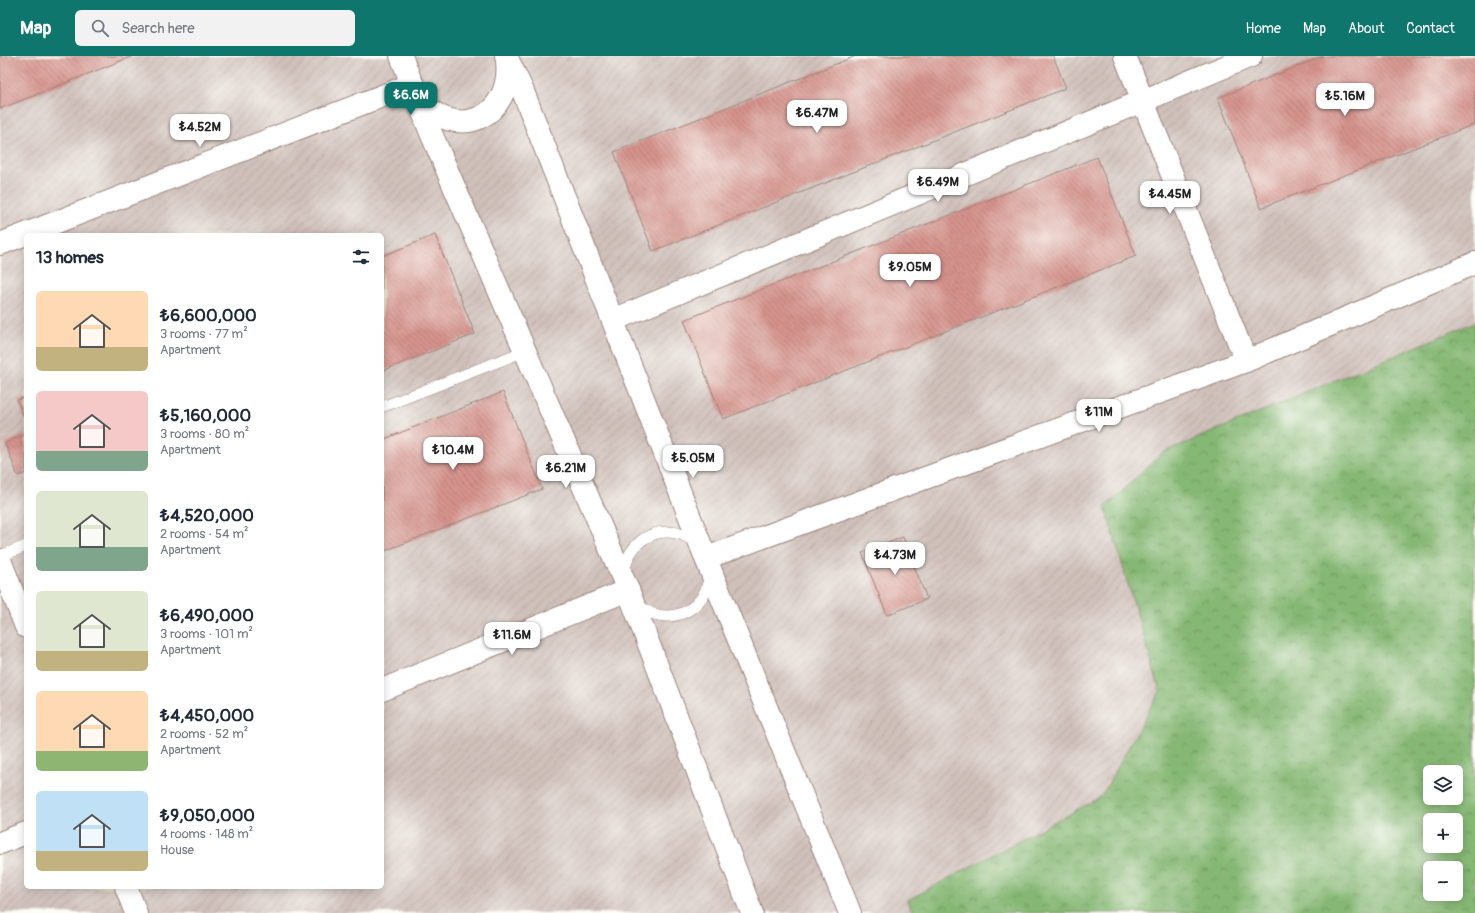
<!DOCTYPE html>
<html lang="en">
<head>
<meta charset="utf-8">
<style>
	:root { --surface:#fff; --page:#f2f2f3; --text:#1f2937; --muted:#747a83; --accent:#0f766e }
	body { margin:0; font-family:Pangolin,sans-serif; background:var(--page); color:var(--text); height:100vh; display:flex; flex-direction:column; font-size:15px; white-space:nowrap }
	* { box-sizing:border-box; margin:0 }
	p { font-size:13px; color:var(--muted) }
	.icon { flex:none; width:22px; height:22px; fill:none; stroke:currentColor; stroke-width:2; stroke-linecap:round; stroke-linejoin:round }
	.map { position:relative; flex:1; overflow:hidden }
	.drawer { position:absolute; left:24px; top:177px; width:360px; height:656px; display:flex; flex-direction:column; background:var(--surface); border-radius:6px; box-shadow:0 2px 10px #0003 }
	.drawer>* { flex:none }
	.fabs { position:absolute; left:1423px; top:709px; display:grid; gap:8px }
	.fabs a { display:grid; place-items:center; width:40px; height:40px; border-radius:6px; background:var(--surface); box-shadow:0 2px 10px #0003; font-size:20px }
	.price { position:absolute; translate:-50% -34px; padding:0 9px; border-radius:8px; background:#fff; color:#222; font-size:13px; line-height:26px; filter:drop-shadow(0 1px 2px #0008) }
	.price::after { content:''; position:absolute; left:50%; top:24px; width:12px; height:9px; margin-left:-6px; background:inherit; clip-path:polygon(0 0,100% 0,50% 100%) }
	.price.current { background:var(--accent); color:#fff }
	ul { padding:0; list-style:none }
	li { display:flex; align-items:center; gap:12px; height:100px; padding:0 12px }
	li span { display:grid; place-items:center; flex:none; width:112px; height:80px; border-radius:6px; color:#555 }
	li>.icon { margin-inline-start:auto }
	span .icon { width:48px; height:48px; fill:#fffc; stroke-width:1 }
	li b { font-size:17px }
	h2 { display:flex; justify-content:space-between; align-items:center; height:48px; padding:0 12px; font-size:17px }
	header { display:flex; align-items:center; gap:24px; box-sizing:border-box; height:56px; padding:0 20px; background:var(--accent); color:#fff }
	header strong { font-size:19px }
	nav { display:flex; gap:22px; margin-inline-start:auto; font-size:14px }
	.search { width:280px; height:36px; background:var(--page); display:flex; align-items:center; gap:10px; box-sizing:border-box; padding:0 14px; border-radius:6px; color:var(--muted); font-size:15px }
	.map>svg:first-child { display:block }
	.industrial { fill:url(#industrial-furrows); fill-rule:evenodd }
	.forest { fill:url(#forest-crowns); stroke:#686c50; fill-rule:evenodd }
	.building { fill:url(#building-back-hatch) }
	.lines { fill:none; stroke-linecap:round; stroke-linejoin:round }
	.lane-casing { stroke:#9c827a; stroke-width:12 }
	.street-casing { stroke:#9c827a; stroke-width:24 }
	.lane { stroke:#fff; stroke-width:11 }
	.street { stroke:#fff; stroke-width:22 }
</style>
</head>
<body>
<header>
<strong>Map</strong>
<div class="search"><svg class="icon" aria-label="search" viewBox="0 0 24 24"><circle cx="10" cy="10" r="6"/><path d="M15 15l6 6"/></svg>Search here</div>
<nav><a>Home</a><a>Map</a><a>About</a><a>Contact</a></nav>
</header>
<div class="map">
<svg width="1475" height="857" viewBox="0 0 1475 857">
	<defs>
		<pattern id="industrial-furrows" width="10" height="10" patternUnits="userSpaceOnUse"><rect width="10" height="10" fill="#cfc0ba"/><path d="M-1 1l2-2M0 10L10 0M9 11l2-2" fill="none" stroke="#b3a5a0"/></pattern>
		<pattern id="forest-crowns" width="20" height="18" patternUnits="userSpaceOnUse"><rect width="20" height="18" fill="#86b874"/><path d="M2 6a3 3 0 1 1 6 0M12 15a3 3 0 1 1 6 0" fill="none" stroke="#70955f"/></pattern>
		<pattern id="building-back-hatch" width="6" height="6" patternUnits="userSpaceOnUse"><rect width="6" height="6" fill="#d5938c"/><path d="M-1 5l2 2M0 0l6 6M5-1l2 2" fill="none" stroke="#af7773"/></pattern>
	</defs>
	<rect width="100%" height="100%" fill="#fdfcf7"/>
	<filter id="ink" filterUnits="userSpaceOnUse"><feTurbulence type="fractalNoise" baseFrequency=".025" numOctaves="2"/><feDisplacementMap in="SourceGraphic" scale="8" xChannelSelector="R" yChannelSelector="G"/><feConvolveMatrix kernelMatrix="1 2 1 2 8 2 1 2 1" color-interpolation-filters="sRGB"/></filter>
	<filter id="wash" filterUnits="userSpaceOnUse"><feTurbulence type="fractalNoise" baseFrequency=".012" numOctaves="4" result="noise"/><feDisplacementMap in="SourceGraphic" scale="16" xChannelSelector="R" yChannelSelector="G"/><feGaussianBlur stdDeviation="0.9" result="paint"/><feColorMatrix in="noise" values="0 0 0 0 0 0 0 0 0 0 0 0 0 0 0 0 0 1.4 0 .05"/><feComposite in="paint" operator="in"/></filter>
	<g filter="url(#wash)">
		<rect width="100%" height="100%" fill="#efe5c8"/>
		<path class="industrial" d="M0 0H1475V857H0ZM26 179H382V831H26ZM1430 716H1456V742H1430ZM1430 764H1456V790H1430ZM1430 812H1456V838H1430Z"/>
		<path class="forest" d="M1475 266V857H913L908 844 1101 741 1160 635 1105 451 1162 397ZM1430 716H1456V742H1430ZM1430 764H1456V790H1430ZM1430 812H1456V838H1430Z"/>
		<g id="blocks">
			<g class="building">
				<polygon points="0,0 133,0 0,53"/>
				<polygon points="856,0 1053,0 1066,32 653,195 614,96"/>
				<polygon points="1323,0 1475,0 1475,68 1261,152 1218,42"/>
				<polygon points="1097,101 1136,200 723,363 684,264"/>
				<polygon points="435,179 475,278 382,315 382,200"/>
				<polygon points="503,336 542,433 382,496 382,384"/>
				<polygon points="26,341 26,366 17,344"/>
				<polygon points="26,378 26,417 18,420 5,387"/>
				<polygon points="903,481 927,543 887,559 862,497"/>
			</g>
		</g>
	</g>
	<g filter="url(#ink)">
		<use href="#blocks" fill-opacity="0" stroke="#9c827a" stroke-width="1"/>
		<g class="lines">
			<defs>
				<g id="lane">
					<polyline points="382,351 525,295"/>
					<circle cx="667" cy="518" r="42"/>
					<polyline points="0,500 26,490"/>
				</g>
				<g id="street">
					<polyline points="401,0 431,77 628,534 752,857"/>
					<polyline points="506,0 522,33 716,528 850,857"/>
					<polyline points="1125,0 1246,305"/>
					<path d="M419 43C456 87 513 62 507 5"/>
					<polyline points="0,188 413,28"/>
					<polyline points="613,264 1251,0"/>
					<polyline points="706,502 1246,305 1475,207"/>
					<polyline points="0,504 26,571"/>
					<polyline points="382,634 628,534"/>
					<polyline points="0,787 26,777"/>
					<polyline points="126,831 136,857"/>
				</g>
			</defs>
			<use href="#lane" class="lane-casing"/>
			<use href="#street" class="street-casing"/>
			<use href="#lane" class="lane"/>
			<use href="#street" class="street"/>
		</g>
	</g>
</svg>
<div class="fabs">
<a><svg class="icon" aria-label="layers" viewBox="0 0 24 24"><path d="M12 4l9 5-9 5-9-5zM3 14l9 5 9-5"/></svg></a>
<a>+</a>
<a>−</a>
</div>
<b class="price current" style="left:411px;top:60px">₺6.6M</b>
<b class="price" style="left:1345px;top:61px">₺5.16M</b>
<b class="price" style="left:817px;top:78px">₺6.47M</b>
<b class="price" style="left:200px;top:92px">₺4.52M</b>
<b class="price" style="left:938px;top:147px">₺6.49M</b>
<b class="price" style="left:1170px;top:159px">₺4.45M</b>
<b class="price" style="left:910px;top:232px">₺9.05M</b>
<b class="price" style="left:1099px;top:377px">₺11M</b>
<b class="price" style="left:453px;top:415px">₺10.4M</b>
<b class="price" style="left:693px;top:423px">₺5.05M</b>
<b class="price" style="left:566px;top:433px">₺6.21M</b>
<b class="price" style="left:895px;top:520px">₺4.73M</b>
<b class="price" style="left:512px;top:600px">₺11.6M</b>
<section class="drawer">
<h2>13 homes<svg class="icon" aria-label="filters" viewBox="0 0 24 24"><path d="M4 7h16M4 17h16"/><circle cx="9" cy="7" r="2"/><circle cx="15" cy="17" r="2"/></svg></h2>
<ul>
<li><span style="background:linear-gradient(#ffd9b3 70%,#c2b280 0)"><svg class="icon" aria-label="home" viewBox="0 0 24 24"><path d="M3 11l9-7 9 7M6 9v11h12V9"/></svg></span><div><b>₺6,600,000</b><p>3 rooms · 77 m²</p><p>Apartment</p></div></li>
<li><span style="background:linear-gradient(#f6c9c9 75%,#7fa58c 0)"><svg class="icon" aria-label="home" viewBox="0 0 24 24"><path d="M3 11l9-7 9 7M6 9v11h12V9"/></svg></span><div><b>₺5,160,000</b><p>3 rooms · 80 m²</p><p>Apartment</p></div></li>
<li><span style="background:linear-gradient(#dfe7d0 70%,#7fa58c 0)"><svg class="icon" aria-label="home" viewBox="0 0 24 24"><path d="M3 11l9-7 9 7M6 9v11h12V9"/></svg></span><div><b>₺4,520,000</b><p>2 rooms · 54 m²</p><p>Apartment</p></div></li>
<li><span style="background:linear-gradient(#dfe7d0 75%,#c2b280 0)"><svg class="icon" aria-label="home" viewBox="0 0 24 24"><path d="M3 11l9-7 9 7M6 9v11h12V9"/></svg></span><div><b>₺6,490,000</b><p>3 rooms · 101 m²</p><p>Apartment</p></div></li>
<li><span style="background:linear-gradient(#ffd9b3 75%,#8fb573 0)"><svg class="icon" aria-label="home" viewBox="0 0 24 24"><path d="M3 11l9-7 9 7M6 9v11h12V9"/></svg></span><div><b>₺4,450,000</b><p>2 rooms · 52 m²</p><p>Apartment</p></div></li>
<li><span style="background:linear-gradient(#bfe0f5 75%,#c2b280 0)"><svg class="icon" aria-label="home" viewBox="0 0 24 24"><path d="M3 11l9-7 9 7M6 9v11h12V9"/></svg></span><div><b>₺9,050,000</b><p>4 rooms · 148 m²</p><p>House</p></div></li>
</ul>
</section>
</div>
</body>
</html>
